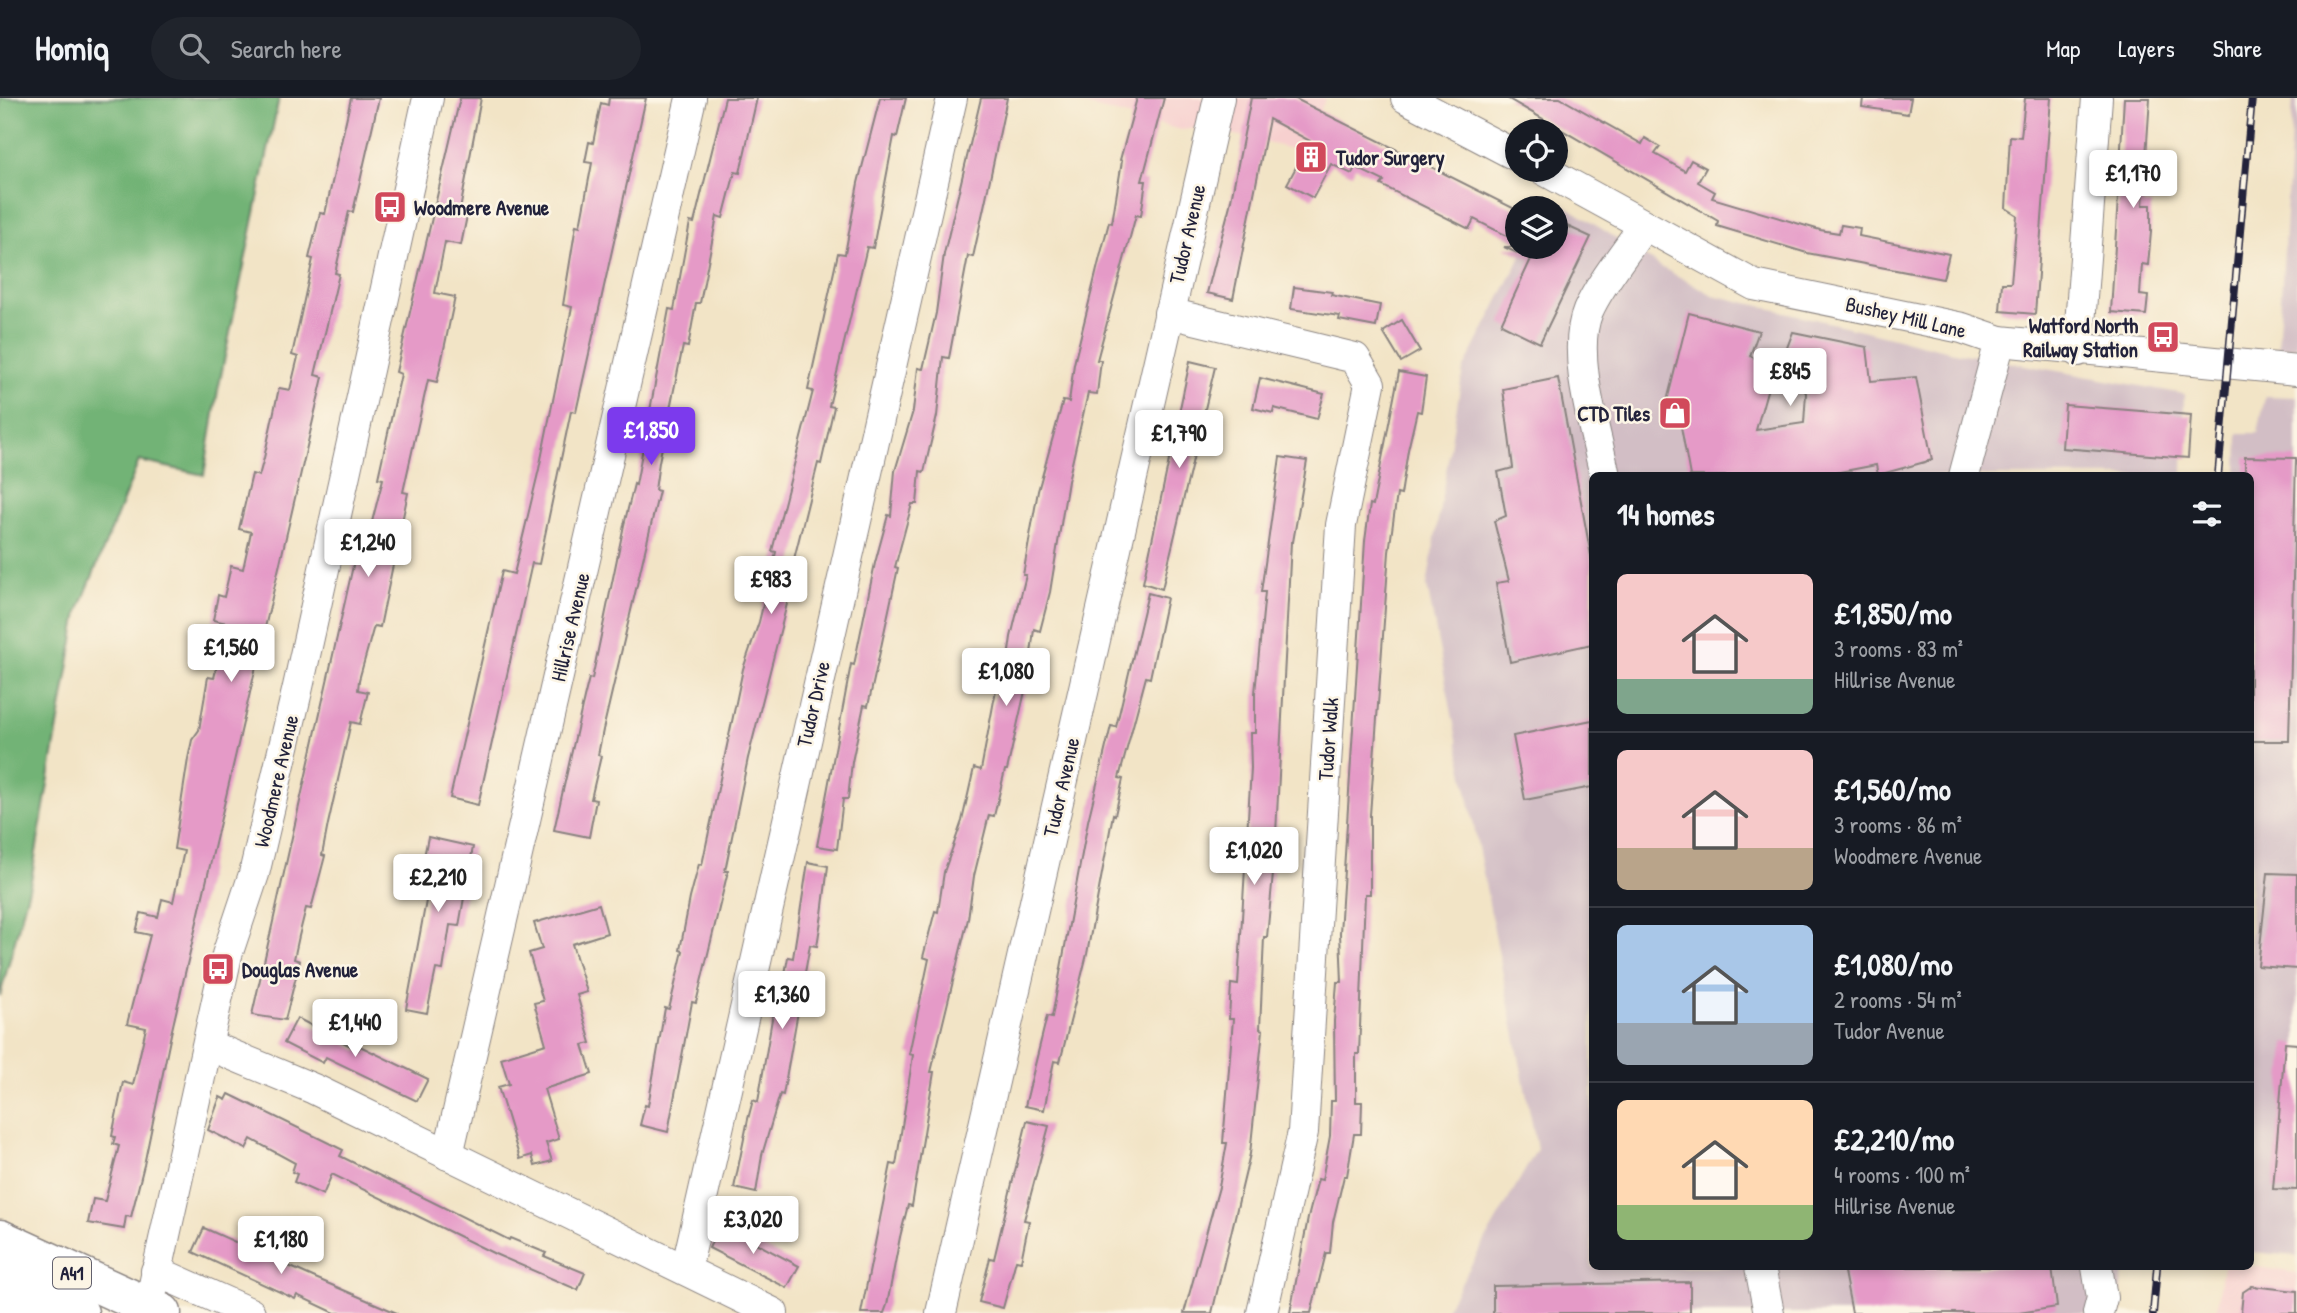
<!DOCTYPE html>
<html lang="en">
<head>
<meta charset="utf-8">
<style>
	:root { --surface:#171b24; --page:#20242c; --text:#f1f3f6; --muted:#9ea1a6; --line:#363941; --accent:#7c3aed }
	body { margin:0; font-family:"Patrick Hand",sans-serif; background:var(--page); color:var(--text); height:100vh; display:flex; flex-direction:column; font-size:26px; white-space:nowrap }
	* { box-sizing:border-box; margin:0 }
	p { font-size:23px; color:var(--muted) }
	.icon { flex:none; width:38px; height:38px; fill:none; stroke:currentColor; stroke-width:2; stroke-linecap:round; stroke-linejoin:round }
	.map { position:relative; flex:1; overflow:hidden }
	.details { position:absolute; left:1589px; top:374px; width:665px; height:798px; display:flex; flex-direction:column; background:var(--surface); border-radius:10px; box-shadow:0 4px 10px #0003 }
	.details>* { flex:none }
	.controls { position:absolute; left:1505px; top:21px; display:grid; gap:14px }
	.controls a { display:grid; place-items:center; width:63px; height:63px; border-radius:50%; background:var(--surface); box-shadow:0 4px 10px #0003; font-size:35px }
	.price { position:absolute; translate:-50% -60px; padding:0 16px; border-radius:7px; background:#fff; color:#222; font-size:23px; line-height:46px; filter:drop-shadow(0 2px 4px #0008) }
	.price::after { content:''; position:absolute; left:50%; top:42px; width:21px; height:16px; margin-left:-10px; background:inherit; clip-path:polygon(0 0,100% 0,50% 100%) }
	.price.current { background:var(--accent); color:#fff }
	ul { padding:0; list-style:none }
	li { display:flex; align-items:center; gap:21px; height:175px; padding:0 28px }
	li+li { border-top:2px solid var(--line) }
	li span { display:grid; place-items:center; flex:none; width:196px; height:140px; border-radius:10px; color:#555 }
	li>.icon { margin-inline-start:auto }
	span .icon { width:84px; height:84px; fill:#fffc; stroke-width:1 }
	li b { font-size:30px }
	h2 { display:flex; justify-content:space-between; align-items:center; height:84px; padding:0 28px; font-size:30px }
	header { display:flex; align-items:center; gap:42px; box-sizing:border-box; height:98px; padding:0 35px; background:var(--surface); border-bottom:2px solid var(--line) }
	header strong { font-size:33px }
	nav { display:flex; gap:38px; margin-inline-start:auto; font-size:24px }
	.search { width:490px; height:63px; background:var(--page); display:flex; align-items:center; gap:18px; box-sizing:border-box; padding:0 24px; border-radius:38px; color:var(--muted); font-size:26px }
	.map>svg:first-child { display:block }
	.built { fill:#f7d0cf }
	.industrial { fill:#d2bec5 }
	.forest { fill:#72b376; stroke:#4a6a58; stroke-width:2 }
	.building { fill:#e59ac7 }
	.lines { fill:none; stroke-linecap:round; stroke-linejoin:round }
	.minor-casing { stroke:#8a8380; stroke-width:32 }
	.highway-casing { stroke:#8a8380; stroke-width:41 }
	.minor { stroke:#fff; stroke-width:30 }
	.highway { stroke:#fff; stroke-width:38 }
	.rail-casing { stroke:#22223b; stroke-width:8 }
	.rail { stroke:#fcf5e5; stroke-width:5; stroke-dasharray:16; stroke-linecap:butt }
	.labels { text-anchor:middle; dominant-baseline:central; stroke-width:5; stroke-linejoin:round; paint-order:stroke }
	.shield { fill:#fcf5e5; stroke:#63616e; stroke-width:2 }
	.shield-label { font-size:19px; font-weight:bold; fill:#22223b }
	.poi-label { font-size:21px; font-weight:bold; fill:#22223b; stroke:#fcf5e5; text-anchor:start }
	.street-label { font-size:21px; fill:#22223b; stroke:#fcf5e5 }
</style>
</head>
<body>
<header>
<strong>Homiq</strong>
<div class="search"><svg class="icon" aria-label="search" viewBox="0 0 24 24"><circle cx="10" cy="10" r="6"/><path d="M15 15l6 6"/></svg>Search here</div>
<nav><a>Map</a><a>Layers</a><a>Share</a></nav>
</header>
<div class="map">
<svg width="2297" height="1215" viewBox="0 0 2297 1215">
	<rect width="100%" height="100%" fill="#fcf5e5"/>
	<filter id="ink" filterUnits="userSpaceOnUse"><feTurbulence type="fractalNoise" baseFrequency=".0143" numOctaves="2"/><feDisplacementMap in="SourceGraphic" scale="14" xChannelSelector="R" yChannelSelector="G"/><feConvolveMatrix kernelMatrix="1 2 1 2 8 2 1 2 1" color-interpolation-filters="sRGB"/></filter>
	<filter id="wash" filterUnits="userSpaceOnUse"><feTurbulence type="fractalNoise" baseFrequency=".00686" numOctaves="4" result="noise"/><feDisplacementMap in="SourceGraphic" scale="28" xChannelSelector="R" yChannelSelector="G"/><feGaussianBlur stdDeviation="1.57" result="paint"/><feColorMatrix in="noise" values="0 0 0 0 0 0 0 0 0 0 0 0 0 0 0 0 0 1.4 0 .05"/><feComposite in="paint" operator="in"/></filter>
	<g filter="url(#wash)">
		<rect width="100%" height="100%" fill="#f2e4c6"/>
		<g class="built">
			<polygon points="1058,0 1326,0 1300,53 1227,35 1218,28 1181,32"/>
			<polygon points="2251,1168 2297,1175 2297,1215 2216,1215 2223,1169"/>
		</g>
		<g class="industrial">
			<polygon points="2293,0 2297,0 2297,249 2278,250"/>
			<polygon points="1552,99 1661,169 1713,197 1958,255 2184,296 2183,378 1592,378 1592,1169 2124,1169 2117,1215 1444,1215 1537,1051 1427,488 1463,272 1526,149 1556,149 1556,110 1546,110"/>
			<polygon points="2265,298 2297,299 2297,1158 2251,1154 2250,378 2237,378 2238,335 2258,335"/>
		</g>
		<polygon class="forest" points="0,0 279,0 218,292 204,377 139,363 78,514 31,783 0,898"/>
		<g id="blocks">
			<g class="building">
				<polygon points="351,0 379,0 353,114 349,113 335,175 339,176 315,277 323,279 171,936 144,1067 131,1119 126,1118 124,1131 88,1125 93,1101 105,1103 119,1048 113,1046 115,1039 112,1038 123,984 133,987 146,930 127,926 150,837 136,834 141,815 158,819 162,801 173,804 184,753 174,751 188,661 192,642 199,632 208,579 214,580 227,525 213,522 218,497 224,499 231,468 243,471 251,434 239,431 252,376 259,378 264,360 279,290 290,292 298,259 292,257 313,161 309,160 320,115 325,116"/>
				<polygon points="460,0 481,0 460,112 468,113 461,147 445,144 435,195 455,199 437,284 428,282 403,394 408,395 380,529 374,528 359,582 358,592 368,594 360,626 351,624 328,726 322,757 325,758 311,811 306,810 299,838 294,861 300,863 285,922 252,917 357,450 365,451 383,381 378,380 401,276 396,274"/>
				<polygon points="609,0 646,0 576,314 571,313 539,466 532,465 478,707 450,700 502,473 514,476 539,371 572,209 563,207 576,127 580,128 592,65 585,64 589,44 593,45 601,5 608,7"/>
				<polygon points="725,0 757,0 740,75 735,74 723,120 717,118 700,205 696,205 688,249 683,248 659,364 655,392 659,393 603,632 598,657 601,658 591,701 596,702 589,739 554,732 584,600 589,580 592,581 624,427 634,386 636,387 669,211 674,212 690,124 694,125"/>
				<polygon points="880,0 906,0 897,39 894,38 873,150 867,149 829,308 834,309 821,366 818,365 790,477 794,478 748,660 725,773 728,773 696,905 692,904 668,1034 640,1027 645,1007 648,1008 665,910 669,911 683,853 680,852 690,800 699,766 702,767 743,571 759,524 776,454 772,453 813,293 808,292 838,155 845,156 858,85"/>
				<polygon points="981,0 1007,0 986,100 973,159 968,158 949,260 943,259 937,318 924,374 920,373 917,406 912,406 895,469 898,470 878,563 868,608 864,607 852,664 848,701 843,701 837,751 817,748 851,566 854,567 875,465 888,417 891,418 895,373 913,313 918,270 923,271 936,215 944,156"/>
				<polygon points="1137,0 1164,0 1142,83 1146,83 1141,118 1136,117 1097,262 1101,262 1097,296 1088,295 1068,383 1050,494 1040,533 1034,531 1028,580 1007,672 1005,672 994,718 989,717 974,778 968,821 931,974 934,974 912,1108 908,1107 900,1139 887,1207 884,1215 861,1215 891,1066 896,1067 913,957 909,956 929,861 923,859 935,813 938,814 944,774 962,723 974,670 981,672 998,581 1005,582 1011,539 1026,477 1023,477 1038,393 1063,303 1069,304 1074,266 1099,163 1109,124 1112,125 1122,63 1120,62"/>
				<polygon points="1251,0 1294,0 1517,112 1517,143 1474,121 1469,131 1381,87 1384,83 1355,69 1352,76 1331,66 1313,100 1287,86 1310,43 1269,21 1233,201 1207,195 1230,107"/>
				<polygon points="1507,0 1560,0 1642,46 1645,40 1660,49 1655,56 1685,73 1691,62 1706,70 1698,84 1715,94 1712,100 1820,132 1839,135 1841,127 1860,130 1859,138 1949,156 1943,181 1807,155 1717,128 1718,123"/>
				<polygon points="1863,0 1911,0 1908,16 1862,9"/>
				<polygon points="2025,0 2051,0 2035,216 2000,213 2002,185 2011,185 2017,117 2006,110 2010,38 2021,39"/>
				<polygon points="2124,0 2150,0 2146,59 2158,59 2157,76 2145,75 2143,107 2151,107 2151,134 2148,167 2142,166 2140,197 2148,198 2146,217 2111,214"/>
				<polygon points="1556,123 1591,139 1540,245 1501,226 1531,161 1504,149 1556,149"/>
				<polygon points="1294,189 1332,194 1331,197 1380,207 1376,229 1339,222 1340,218 1291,211"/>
				<polygon points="1689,215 1759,233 1750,258 1774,268 1756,332 1804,325 1806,295 1785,255 1793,234 1867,249 1871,283 1916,279 1932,362 1878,377 1876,367 1819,378 1690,378 1680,323 1663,319"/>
				<polygon points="1402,222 1420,253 1401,264 1383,234"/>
				<polygon points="1190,263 1215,269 1162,491 1143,485"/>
				<polygon points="1399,274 1426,279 1421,314 1417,313 1408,352 1401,397 1397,396 1389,454 1370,717 1370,796 1365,796 1359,956 1356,956 1356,1004 1362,1004 1361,1036 1354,1036 1347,1078 1344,1078 1333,1124 1330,1155 1326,1155 1311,1215 1290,1215 1308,1120 1318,1081 1322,1082 1330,1038 1331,1003 1335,1003 1334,923 1337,884 1342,884 1340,835 1365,443 1370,406 1373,407"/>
				<polygon points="1260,280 1324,296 1317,321 1274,310 1273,315 1253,310"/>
				<polygon points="1558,280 1592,463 1592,546 1510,564 1496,485 1509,483 1494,423 1506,418 1498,374 1513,370 1503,291"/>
				<polygon points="2065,307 2191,317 2188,360 2062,350"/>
				<polygon points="1280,359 1307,363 1293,444 1291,444 1275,755 1267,839 1264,839 1260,931 1263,932 1250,1056 1212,1215 1184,1215 1219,1089 1227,1045 1223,1045 1233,921 1229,921 1231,886 1238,887 1251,670 1250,635 1255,635 1255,595 1265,494 1261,494"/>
				<polygon points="2245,359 2296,360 2289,643 2250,643 2250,378 2245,378"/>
				<polygon points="1148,495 1167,500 1150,580 1146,579 1119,680 1123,681 1115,717 1113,716 1087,856 1060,964 1054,963 1044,1012 1025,1008 1047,918 1052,919 1088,723 1111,628 1116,629"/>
				<polygon points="1592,622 1592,689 1525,702 1513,638"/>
				<polygon points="428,739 473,749 459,828 450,827 443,872 436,871 427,915 406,911 431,776 421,774"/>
				<polygon points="808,764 828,768 822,816 817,848 810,847 783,997 780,996 762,1057 756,1095 734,1090 748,1021 753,1002 758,1004 774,909 779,910 788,859 793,860"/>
				<polygon points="2268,775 2297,776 2297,871 2258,868"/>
				<polygon points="599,806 607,835 572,846 587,894 577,897 591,945 583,947 592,976 544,991 559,1041 546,1045 552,1063 535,1068 532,1057 520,1061 498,989 509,986 501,960 546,946 534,905 543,903 529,855 542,851 534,825"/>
				<polygon points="297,920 358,952 360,948 428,981 417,1003 326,959 323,965 284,945"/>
				<polygon points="2285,945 2297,946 2297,1092 2273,1091"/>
				<polygon points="229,996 343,1052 340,1058 509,1142 510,1140 546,1155 544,1158 585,1175 578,1192 495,1156 332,1076 323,1097 294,1084 297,1076 292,1074 295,1065 251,1041 246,1051 208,1032 220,999 226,1002"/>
				<polygon points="1027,1023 1049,1028 1024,1122 1029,1123 1021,1163 1016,1162 1003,1210 979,1204 990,1160 994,1161"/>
				<polygon points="720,1126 799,1168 787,1190 709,1150"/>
				<polygon points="204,1130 313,1179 397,1215 335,1215 297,1197 295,1201 193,1154"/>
				<polygon points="1843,1169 2052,1169 2057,1209 2019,1215 1852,1215"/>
				<polygon points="1690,1184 1690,1215 1493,1215 1493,1188"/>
				<polygon points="2252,1188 2297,1193 2297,1215 2241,1215 2243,1194"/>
			</g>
		</g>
	</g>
	<g filter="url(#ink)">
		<use href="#blocks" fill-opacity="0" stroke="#8a8380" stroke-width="2"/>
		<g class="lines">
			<defs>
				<g id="minor">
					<polyline points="1406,0 1517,58"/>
					<polyline points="1544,72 1754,187 1962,230 2000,243 2297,272"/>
					<polyline points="1169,215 1355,260 1370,286 1341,427 1303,1034 1262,1215"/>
					<polyline points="2078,253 2097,0"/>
					<path d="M1605 378C1596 333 1570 256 1588 213 1600 185 1627 153 1644 127"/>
					<polyline points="1964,378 2000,243"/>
					<polyline points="208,947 314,991 773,1215"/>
					<polyline points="448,1057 691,0"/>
					<polyline points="1760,1169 1769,1215"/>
					<polyline points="2097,1169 2102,1200 2098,1215"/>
					<polyline points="686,1172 952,0"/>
					<polyline points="156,1173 250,1215"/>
					<polyline points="0,1204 22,1215"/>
					<polyline points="144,1215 154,1187 227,857 254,776 298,589 428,0"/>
					<polyline points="941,1215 1219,0"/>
				</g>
				<g id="highway">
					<polyline points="0,1141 162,1215"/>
					<polyline points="0,1177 79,1215"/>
				</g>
			</defs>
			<use href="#minor" class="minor-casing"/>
			<use href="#highway" class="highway-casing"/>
			<use href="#minor" class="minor"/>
			<use href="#highway" class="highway"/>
			<defs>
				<g id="rail">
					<polyline points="2218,378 2252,0"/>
					<polyline points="2153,1215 2157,1169"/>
				</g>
			</defs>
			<use href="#rail" class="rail-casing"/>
			<use href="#rail" class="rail"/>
		</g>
	</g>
	<defs>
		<symbol id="building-square" viewBox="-11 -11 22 22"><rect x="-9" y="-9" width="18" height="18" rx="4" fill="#d1495b" stroke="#fcf5e5"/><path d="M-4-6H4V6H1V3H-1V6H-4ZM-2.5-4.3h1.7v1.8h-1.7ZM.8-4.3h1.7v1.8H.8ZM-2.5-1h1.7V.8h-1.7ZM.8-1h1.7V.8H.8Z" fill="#fff"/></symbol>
		<symbol id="bus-square" viewBox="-11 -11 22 22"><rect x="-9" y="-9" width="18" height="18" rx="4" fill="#d1495b" stroke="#fcf5e5"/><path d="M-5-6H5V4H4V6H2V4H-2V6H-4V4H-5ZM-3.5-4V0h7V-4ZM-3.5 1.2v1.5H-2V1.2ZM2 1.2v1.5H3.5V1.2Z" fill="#fff"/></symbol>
		<symbol id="shop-square" viewBox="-11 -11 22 22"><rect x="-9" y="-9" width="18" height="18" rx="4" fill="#d1495b" stroke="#fcf5e5"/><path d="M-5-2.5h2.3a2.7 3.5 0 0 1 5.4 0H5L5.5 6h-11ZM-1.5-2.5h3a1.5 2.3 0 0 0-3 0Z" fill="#fff"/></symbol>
	</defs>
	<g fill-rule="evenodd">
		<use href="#building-square" x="1292" y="40" width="38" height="38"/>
		<use href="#bus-square" x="371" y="90" width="38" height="38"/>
		<use href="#bus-square" x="2144" y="220" width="38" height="38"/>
		<use href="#shop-square" x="1656" y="296" width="38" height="38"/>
		<use href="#bus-square" x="199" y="852" width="38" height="38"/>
	</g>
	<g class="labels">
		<rect class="shield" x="53" y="1159.5" width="38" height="31" rx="5"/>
		<g class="shield-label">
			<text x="72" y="1175">A41</text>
		</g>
		<g class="poi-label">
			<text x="1336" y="59">Tudor Surgery</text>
			<text x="414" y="109">Woodmere Avenue</text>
			<text x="2138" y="227" text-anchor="end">Watford North<tspan x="2138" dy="24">Railway Station</tspan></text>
			<text x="1650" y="315" text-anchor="end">CTD Tiles</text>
			<text x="242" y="871">Douglas Avenue</text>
		</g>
		<g class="street-label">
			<text transform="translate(1187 136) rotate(-77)">Tudor Avenue</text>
			<text transform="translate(1906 219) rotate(13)">Bushey Mill Lane</text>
			<text transform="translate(570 529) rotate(-77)">Hillrise Avenue</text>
			<text transform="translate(813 606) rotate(-77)">Tudor Drive</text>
			<text transform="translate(1328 641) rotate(-86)">Tudor Walk</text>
			<text transform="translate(276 683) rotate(-77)">Woodmere Avenue</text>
			<text transform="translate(1061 689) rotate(-77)">Tudor Avenue</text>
		</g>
	</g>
</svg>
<div class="controls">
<a><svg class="icon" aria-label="locate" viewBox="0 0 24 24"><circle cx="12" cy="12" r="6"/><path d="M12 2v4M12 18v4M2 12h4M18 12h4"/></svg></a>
<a><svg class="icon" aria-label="layers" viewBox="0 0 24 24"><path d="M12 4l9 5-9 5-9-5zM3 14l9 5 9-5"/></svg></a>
</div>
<b class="price" style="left:2133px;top:112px">£1,170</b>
<b class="price" style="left:1790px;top:310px">£845</b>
<b class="price current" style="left:651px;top:369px">£1,850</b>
<b class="price" style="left:1179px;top:372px">£1,790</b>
<b class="price" style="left:368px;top:481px">£1,240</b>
<b class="price" style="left:771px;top:518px">£983</b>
<b class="price" style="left:231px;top:586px">£1,560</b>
<b class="price" style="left:1006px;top:610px">£1,080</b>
<b class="price" style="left:1254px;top:789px">£1,020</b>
<b class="price" style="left:438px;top:816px">£2,210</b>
<b class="price" style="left:782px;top:933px">£1,360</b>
<b class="price" style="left:355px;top:961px">£1,440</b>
<b class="price" style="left:753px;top:1158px">£3,020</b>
<b class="price" style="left:281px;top:1178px">£1,180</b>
<section class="details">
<h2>14 homes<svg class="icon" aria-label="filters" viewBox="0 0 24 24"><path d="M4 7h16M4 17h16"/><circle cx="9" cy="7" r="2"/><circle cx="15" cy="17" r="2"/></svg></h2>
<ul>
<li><span style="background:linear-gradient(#f6c9c9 75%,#7fa58c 0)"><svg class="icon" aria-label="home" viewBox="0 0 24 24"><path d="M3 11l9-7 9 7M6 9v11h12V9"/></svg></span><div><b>£1,850/mo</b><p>3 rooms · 83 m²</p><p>Hillrise Avenue</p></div></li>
<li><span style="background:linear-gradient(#f6c9c9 70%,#b9a48a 0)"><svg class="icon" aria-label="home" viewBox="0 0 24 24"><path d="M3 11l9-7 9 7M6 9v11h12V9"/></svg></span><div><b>£1,560/mo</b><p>3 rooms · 86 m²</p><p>Woodmere Avenue</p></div></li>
<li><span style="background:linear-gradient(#a9c7e8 70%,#9aa5b1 0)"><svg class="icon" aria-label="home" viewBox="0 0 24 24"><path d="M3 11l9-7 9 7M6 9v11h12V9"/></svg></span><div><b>£1,080/mo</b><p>2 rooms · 54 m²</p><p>Tudor Avenue</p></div></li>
<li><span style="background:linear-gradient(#ffd9b3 75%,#8fb573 0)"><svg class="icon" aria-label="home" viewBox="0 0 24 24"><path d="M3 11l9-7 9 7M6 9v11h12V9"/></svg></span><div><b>£2,210/mo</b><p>4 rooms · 100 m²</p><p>Hillrise Avenue</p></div></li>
</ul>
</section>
</div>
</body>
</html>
